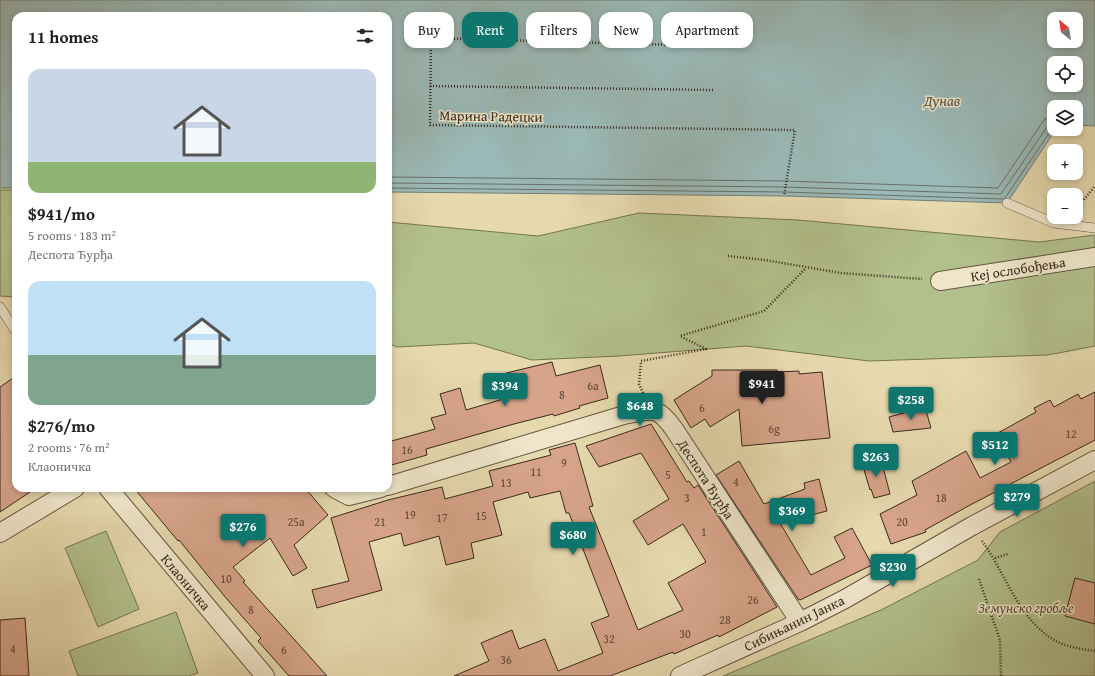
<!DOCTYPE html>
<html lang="en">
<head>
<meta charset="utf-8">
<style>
	:root { --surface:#fff; --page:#f6f6f6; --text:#202124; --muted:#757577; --accent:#0f766e }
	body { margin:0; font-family:"Gentium Book Plus",serif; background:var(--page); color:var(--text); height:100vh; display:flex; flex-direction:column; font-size:15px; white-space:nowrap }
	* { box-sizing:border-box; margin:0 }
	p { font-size:13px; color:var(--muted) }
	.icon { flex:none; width:22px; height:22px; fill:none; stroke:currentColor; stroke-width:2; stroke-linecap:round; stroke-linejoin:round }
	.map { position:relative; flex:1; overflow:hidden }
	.panel { position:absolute; left:12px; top:12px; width:380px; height:480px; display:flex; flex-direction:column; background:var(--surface); border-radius:12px; box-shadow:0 2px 6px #0003 }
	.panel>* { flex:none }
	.guide { position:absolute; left:404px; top:12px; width:380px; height:36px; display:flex; gap:8px }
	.needle { width:26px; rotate:330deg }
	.controls { position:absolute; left:1047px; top:12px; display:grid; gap:8px }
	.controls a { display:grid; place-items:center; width:36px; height:36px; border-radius:8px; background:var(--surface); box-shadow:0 2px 6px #0003; font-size:20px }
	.price { position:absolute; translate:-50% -34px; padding:0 9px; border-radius:4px; background:var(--accent); color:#fff; font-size:13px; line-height:26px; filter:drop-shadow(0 1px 2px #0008) }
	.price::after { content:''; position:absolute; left:50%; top:24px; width:12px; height:9px; margin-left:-6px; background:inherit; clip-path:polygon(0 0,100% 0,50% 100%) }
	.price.selected { background:#222; color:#fff }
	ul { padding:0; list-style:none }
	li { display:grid; align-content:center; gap:8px; height:212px; padding:0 16px }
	li span { display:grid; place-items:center; height:124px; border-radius:12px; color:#555 }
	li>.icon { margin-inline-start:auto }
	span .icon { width:72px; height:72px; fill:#fffc; stroke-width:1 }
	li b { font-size:17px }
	h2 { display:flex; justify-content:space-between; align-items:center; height:48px; padding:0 16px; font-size:17px }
	.chip { padding:0 14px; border-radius:12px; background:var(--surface); box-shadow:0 2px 6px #0003; font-size:14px; line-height:36px }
	.chip.selected { background:var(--accent); color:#fff }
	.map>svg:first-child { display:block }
	.green { fill:#b2c08c; stroke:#757454 }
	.water { fill:#9ab8b5; stroke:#737f78; fill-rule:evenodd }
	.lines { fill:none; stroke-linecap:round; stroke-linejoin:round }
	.shore { stroke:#697069; stroke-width:1 }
	.building { fill:#d7a48a; stroke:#38291d }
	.lane-casing { stroke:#645541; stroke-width:10 }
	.street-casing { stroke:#645541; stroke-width:20 }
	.path { stroke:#38291d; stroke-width:2.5; stroke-dasharray:1 2; stroke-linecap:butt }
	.lane { stroke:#efe6ca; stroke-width:9 }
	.street { stroke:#efe6ca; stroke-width:18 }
	.labels { text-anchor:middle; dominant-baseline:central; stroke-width:3; stroke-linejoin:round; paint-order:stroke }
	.number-label { font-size:12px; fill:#604838 }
	.street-label { font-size:14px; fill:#38291d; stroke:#efe6ca }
	.park-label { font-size:14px; font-style:italic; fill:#564f39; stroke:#efe6ca }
	.water-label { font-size:15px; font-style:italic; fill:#504d43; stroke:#efe6ca }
</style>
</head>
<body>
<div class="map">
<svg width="1095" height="676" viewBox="0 0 1095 676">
	<rect width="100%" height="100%" fill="#e6d9ae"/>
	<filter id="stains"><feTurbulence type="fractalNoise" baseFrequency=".005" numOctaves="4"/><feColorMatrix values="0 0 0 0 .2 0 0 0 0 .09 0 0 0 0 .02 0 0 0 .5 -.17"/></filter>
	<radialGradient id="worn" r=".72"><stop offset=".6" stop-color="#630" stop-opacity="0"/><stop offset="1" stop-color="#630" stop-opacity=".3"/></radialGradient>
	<g class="green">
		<polygon points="0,190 16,190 16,297 0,296"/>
		<polygon points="639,213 798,220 1039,242 1095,235 1095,346 1048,355 869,361 746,346 619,356 532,360 474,343 397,347 388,343 388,222 538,236"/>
		<polygon points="1095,481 1095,676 723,676 881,610 978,560 1000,532"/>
		<polygon points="106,531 139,609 98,627 65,548"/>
		<polygon points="176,612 198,673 189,676 78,676 69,651"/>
	</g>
	<path class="water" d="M0 0H1095V126L1076 125V107H1054V129H1056L1007 203 784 196 388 192V16H16V188H0ZM1054 19H1076V41H1054ZM1054 63H1076V85H1054Z"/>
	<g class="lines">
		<g class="shore">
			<polyline points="388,177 785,181 998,188 1044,120 1054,114"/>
			<polyline points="388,183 784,187 1001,194 1049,124 1054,120"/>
			<polyline points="388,188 784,192 1003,199"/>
			<polyline points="1005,198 1054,126"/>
		</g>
	</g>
	<g class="building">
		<polygon points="552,362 556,376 600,365 608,398 579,406 580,408 554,416 553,414 514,424 426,449 427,455 388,466 388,442 435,429 431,418 446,414 440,394 460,388 466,410 500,400 494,376"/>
		<polygon points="712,370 777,370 777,372 799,371 799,374 822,372 830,438 742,446 739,409 710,427 705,419 691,428 674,400 712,376"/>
		<polygon points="16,376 16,488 36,488 0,512 0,387"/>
		<polygon points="1095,392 1095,440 972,504 925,530 926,532 891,544 880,514 917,495 912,481 966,451 980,478 1011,462 996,434 1036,412 1034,408 1050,400 1054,407 1078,394 1081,399"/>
		<polygon points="925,407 931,428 893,432 889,417"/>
		<polygon points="651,424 687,482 689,481 694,488 698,485 777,607 719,637 718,635 674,654 673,652 610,676 454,676 489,661 481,643 512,630 519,649 545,639 558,671 603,653 591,623 609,616 569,513 566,513 560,491 530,498 528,492 493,502 502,535 471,543 474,558 446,565 439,536 404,546 401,533 369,542 382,590 317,608 312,590 349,581 331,518 388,500 442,487 445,499 493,486 489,471 551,455 549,450 575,443 593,506 589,507 638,630 683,610 668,583 706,562 683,524 648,545 633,521 669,499 641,453 599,467 586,446"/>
		<polygon points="881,459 890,494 874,498 871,489 870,490 862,463"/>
		<polygon points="739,461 764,504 805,489 804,483 819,479 827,511 780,523 811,575 845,558 834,537 852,528 872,565 800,600 798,599 716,475"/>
		<polygon points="134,488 305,488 328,515 294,545 307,568 293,576 270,538 233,567 245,581 243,582 327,676 289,676 258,641 261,638 226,598 179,540 178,541"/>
		<polygon points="1075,578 1095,583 1095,624 1065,616"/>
		<polygon points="25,618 29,676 0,676 0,620"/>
	</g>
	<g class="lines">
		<defs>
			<g id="lane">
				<polyline points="1007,203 1054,223 1095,228"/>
				<polyline points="0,307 16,332"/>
			</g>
			<g id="street">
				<polyline points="940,281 1095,257"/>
				<path d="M388 486 624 415C652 410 656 404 674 429L800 622"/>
				<polyline points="108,488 265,676"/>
				<polyline points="334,488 349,496 381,488"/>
				<polyline points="0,533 75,488"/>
				<polyline points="680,676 800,622 845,599 972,526 1095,460"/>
			</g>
		</defs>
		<use href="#lane" class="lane-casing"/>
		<use href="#street" class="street-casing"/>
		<g class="path">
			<polyline points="677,45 431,38 430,125 795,130 784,196"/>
			<polyline points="430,86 713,90"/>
			<polyline points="1082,211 1082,202 1095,186"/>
			<polyline points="728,256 765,260 841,273 922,279"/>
			<polyline points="643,393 639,384 641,361 706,349 680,336 764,311 806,268"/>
			<path d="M982 541C1006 574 1018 618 1054 640 1066 647 1081 649 1095 651"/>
			<polyline points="995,558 1008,554"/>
			<polyline points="979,579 1000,640 1001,676"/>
		</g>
		<use href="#lane" class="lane"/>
		<use href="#street" class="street"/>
	</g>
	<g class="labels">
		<g class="number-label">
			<text x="593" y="385">6a</text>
			<text x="562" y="394">8</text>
			<text x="702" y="407">6</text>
			<text x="774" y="428">6g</text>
			<text x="1071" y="433">12</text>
			<text x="407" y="449">16</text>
			<text x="564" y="462">9</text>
			<text x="536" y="471">11</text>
			<text x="668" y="474">5</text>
			<text x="736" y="481">4</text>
			<text x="506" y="482">13</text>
			<text x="687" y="497">3</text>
			<text x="941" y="497">18</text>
			<text x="410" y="514">19</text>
			<text x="481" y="515">15</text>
			<text x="442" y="517">17</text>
			<text x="296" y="521">25a</text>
			<text x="380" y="521">21</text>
			<text x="902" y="521">20</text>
			<text x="704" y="531">1</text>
			<text x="226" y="578">10</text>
			<text x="753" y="599">26</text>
			<text x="251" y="609">8</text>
			<text x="725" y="619">28</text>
			<text x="685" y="633">30</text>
			<text x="609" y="638">32</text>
			<text x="13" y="648">4</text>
			<text x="284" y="649">6</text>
			<text x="506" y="659">36</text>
		</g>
		<g class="street-label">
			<text transform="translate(491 116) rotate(1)">Марина Радецки</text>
			<text transform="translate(1018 269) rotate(-9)">Кеј ослобођења</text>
			<text transform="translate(706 479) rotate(57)">Деспота Ђурђа</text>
			<text transform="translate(186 582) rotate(50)">Клаоничка</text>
			<text transform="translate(794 623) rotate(-26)">Сибињанин Јанка</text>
		</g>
		<g class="park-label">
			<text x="1026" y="608">Земунско гробље</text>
		</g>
		<g class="water-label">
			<text x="942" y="100">Дунав</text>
		</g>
	</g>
	<rect width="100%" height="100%" filter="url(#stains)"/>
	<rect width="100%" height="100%" fill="url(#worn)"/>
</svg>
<div class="controls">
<a><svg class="needle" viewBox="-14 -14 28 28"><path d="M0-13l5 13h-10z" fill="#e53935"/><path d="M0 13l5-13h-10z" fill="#757577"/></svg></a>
<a><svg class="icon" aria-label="locate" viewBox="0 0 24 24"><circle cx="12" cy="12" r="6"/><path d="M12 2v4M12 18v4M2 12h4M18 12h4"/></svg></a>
<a><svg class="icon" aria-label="layers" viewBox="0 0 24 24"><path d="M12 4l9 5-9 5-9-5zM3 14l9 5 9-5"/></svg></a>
<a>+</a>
<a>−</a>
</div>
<b class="price selected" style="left:762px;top:405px">$941</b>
<b class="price" style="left:505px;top:407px">$394</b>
<b class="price" style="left:911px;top:421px">$258</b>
<b class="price" style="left:640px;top:427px">$648</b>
<b class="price" style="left:995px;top:466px">$512</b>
<b class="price" style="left:876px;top:478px">$263</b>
<b class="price" style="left:1017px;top:518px">$279</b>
<b class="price" style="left:792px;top:532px">$369</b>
<b class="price" style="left:243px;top:548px">$276</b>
<b class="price" style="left:573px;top:556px">$680</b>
<b class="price" style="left:893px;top:588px">$230</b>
<div class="guide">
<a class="chip">Buy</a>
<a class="chip selected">Rent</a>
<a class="chip">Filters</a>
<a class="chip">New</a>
<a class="chip">Apartment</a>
</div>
<section class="panel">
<h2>11 homes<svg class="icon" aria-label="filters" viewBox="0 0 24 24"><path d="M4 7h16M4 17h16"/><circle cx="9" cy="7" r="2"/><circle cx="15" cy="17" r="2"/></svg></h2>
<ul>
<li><span style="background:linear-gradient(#c9d6e8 75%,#8fb573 0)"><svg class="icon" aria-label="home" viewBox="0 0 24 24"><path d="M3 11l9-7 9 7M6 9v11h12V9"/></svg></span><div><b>$941/mo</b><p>5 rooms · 183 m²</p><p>Деспота Ђурђа</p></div></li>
<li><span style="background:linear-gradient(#bfe0f5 60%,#7fa58c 0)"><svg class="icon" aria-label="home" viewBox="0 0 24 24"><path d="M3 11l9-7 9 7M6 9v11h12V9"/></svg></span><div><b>$276/mo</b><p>2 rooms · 76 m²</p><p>Клаоничка</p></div></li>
</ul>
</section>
</div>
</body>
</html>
